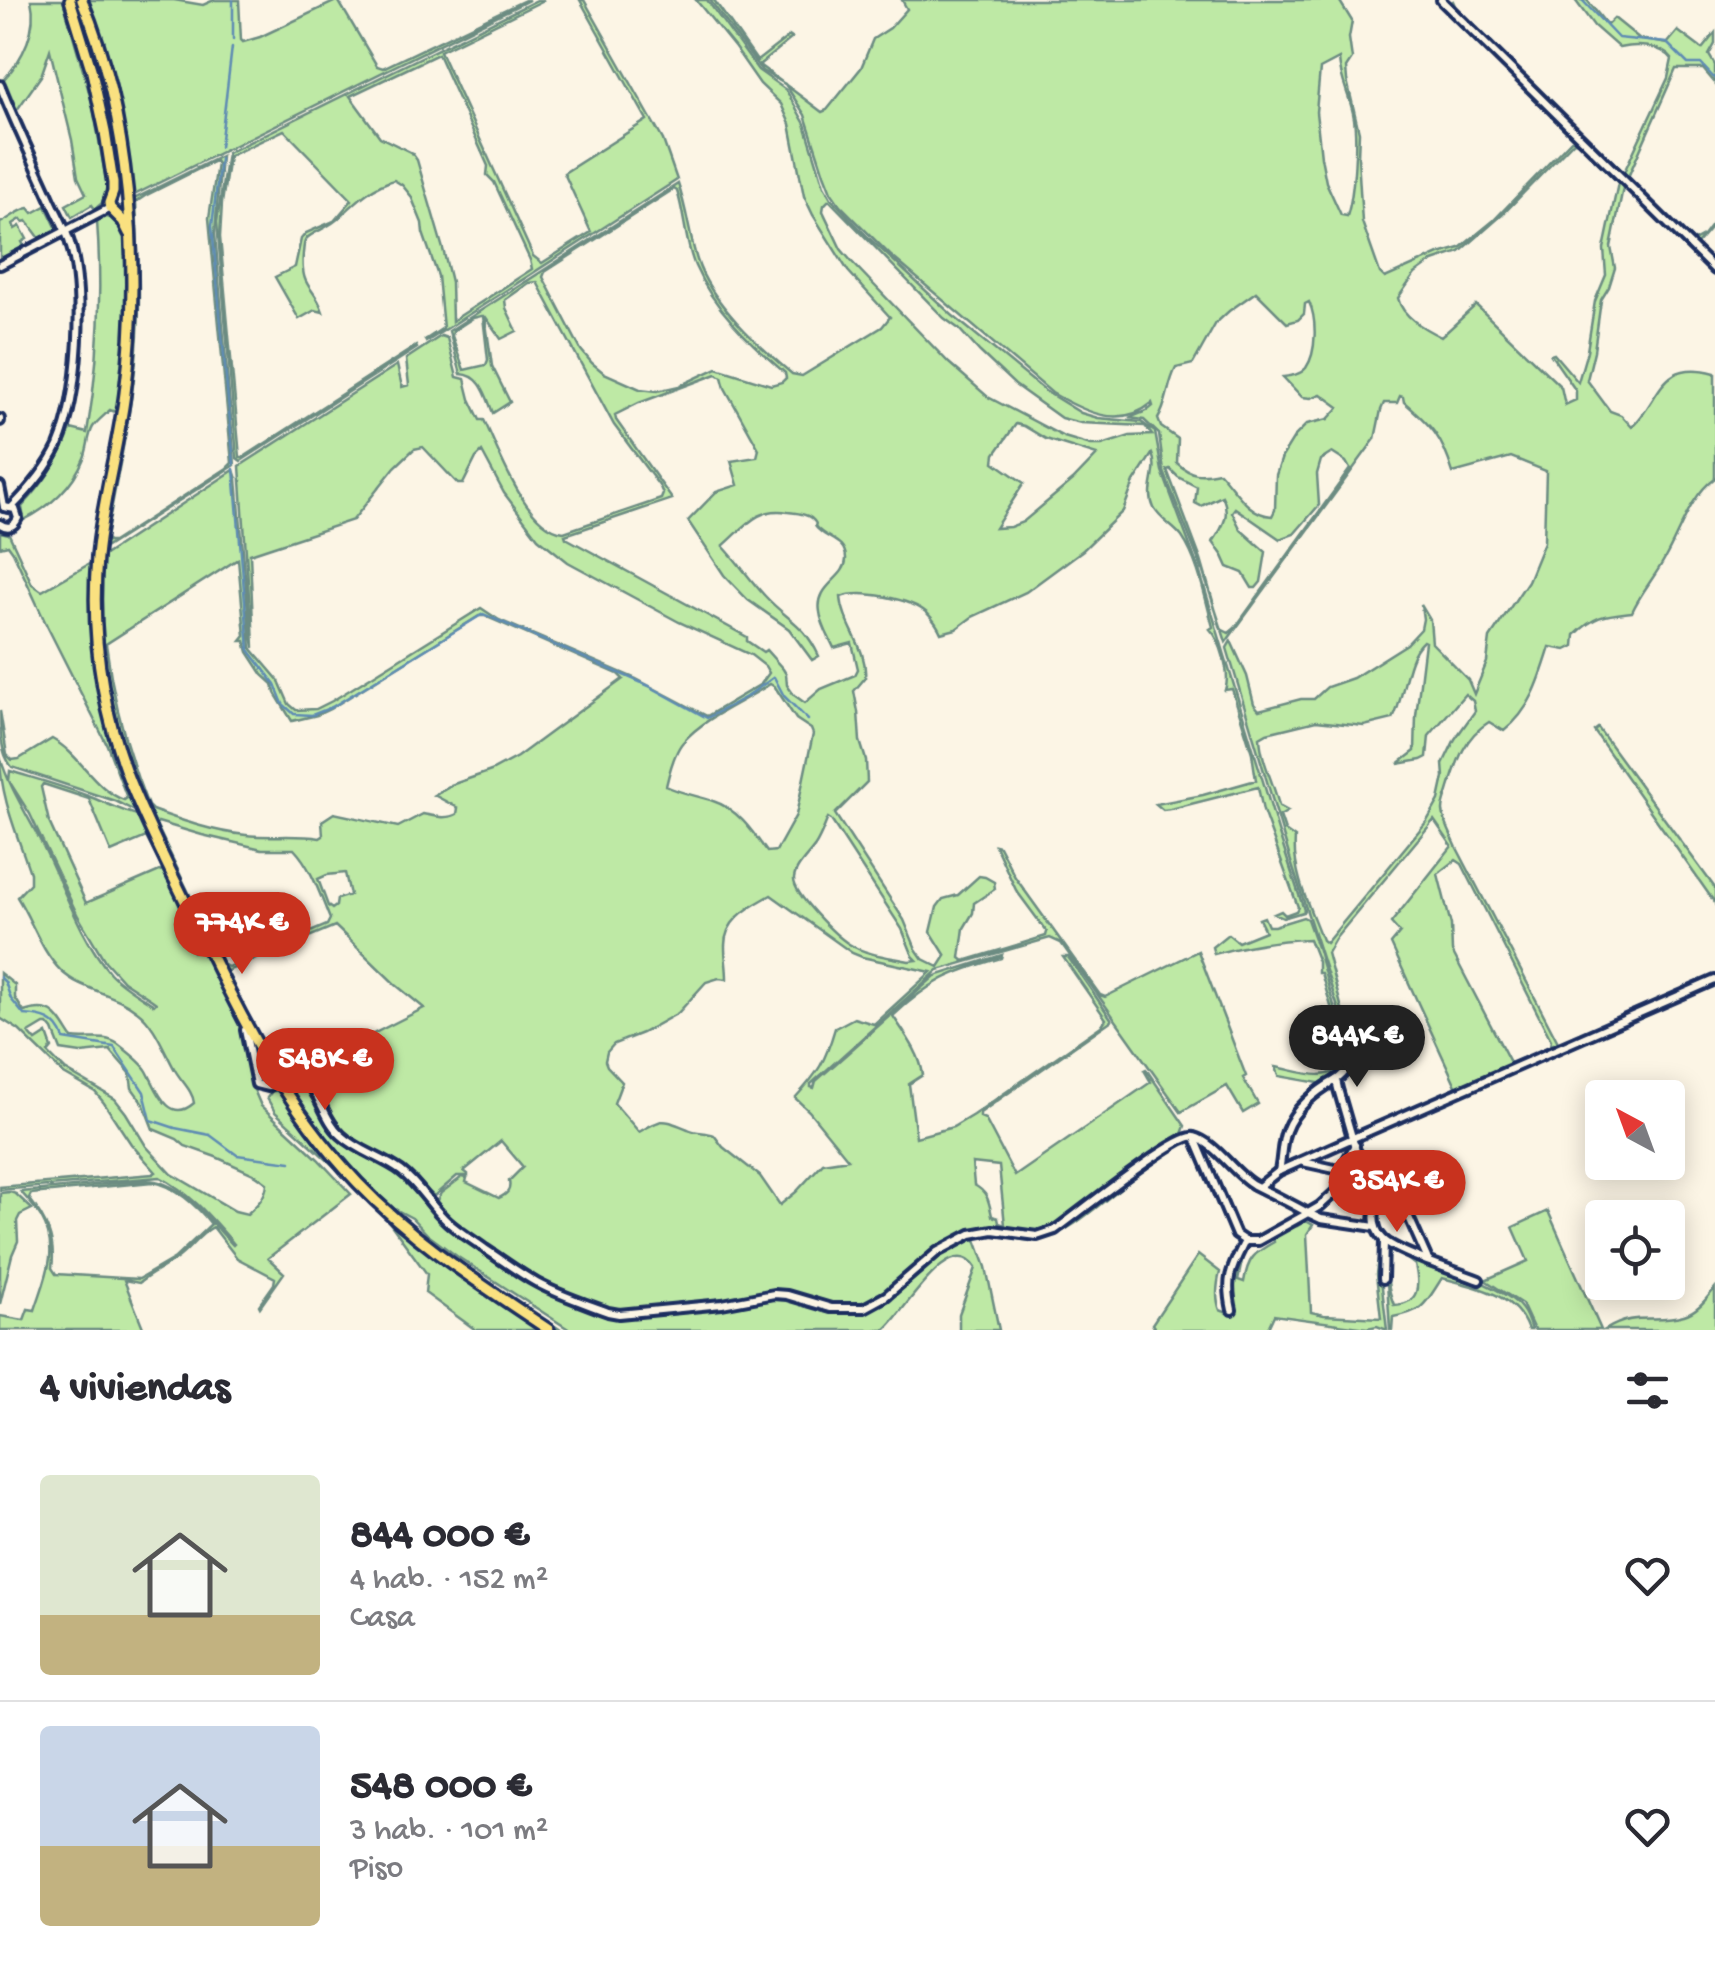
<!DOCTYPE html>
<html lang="es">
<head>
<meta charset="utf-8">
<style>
	:root { --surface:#fff; --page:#f7f7f7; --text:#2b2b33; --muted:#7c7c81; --line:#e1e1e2; --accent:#c8321e }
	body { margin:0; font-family:"Gochi Hand",sans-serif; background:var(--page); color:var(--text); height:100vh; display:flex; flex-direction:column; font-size:38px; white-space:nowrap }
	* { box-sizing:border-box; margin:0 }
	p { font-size:32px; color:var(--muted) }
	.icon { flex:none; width:55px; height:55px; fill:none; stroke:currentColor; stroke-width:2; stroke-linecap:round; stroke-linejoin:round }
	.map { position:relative; height:1330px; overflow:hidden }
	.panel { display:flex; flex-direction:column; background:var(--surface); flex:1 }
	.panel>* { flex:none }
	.needle { width:65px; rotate:319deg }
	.fabs { position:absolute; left:1585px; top:1080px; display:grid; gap:20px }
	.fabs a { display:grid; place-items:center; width:100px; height:100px; border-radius:10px; background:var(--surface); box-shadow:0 5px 25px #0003; font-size:50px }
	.price { position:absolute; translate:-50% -85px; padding:0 22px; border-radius:35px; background:var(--accent); color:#fff; font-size:32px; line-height:65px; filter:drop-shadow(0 2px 5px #0008) }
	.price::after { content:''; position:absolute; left:50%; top:60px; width:30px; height:22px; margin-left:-15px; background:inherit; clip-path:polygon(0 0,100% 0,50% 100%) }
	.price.selected { background:#222; color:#fff }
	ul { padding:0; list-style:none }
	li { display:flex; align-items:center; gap:30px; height:250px; padding:0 40px }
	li+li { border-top:2px solid var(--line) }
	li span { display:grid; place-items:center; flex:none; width:280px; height:200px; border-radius:10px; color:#555 }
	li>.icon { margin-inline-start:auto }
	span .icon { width:120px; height:120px; fill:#fffc; stroke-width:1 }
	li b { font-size:42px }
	h2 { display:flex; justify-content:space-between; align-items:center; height:120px; padding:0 40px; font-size:42px }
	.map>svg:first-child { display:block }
	.green { fill:#bee9a5; stroke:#6c8c82; stroke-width:2.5; fill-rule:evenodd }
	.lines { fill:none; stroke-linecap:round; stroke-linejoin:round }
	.stream { stroke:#5e8cb3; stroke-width:2.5 }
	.minor-casing { stroke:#1b2f5e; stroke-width:14 }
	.major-casing { stroke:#1b2f5e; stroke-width:16 }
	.minor { stroke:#fcf5e5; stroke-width:6 }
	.major { stroke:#fae180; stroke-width:9 }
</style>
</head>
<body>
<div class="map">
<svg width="1715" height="1330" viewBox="0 0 1715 1330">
	<rect width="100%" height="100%" fill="#fcf5e5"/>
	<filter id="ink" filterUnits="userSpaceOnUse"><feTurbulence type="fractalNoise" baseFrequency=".01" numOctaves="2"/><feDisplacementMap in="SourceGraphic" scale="20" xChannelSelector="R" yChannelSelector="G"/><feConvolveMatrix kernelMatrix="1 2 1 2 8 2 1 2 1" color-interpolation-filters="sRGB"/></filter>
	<g filter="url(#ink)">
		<g class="green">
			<path d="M31 0H63L93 106 107 186 102 203 95 209 92 205 72 217 66 205 86 194 78 177 72 140 50 50 41 76 17 110 4 79C23 59 38 28 31 0Z"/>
			<path d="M72 0H80C100 61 113 122 123 185H116Z"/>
			<polygon points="87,0 174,0 203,5 214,0 239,0 241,40 243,42 260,37 338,0 377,66 383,68 525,0 529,0 136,194 132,194 100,36"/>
			<path d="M537 0H544L440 51 533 256 542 263 591 232 564 173 647 120 580 0H584L663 140 677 180 426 342 425 340 443 328 438 276 423 233 422 223 411 196 402 185 394 180C372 186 357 201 341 216 330 228 314 231 307 238 303 242 304 247 303 253 300 290 314 284 323 312L315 310 299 319 275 277 295 267 301 239 306 233 334 221 352 200 284 130 229 156 222 203 220 237 240 457H244L416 346 417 348 241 461 237 458 217 222 227 153ZM438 54 488 166 487 175 494 182 530 260 532 269 452 321 451 282 443 249 417 160 412 153 380 137 350 96Z"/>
			<path d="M696 0H707L758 70 786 90 805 124 824 186 831 198 868 237 952 315 1045 391 1081 413 1098 418 1141 422 1155 432 1162 471 1199 570 1279 834 1304 910 1303 912 1283 918 1274 914 1281 911 1285 915 1296 911 1298 907 1263 811 1258 787 1171 809 1163 810 1156 804 1203 795 1256 780 1252 753 1232 689 1225 690C1231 675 1221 640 1210 629L1213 627C1205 598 1199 562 1182 537 1174 526 1160 520 1154 508 1145 490 1160 471 1152 454L1134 482 1123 511 1083 550 1026 592 972 617 956 629 941 633C938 626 933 619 927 613 911 599 861 589 841 597 843 625 868 648 865 678L854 691 858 712 860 741 866 760 867 782 835 814 904 920 916 949 923 959 939 967 946 956 931 932 937 907 943 899 958 895 979 876 985 877 994 882 995 889 974 903 973 913 964 928 960 958 964 961 1046 936 1047 932 1016 890 995 845 999 846 1015 877 1100 995 1105 997 1198 951 1246 1076 1243 1078 1258 1104 1243 1113 1227 1086 1181 1112 1061 943 1050 938 938 970 811 1084V1087L814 1088 816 1081 935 976 1002 955 1001 958C952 972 930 981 893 1016 905 1034 920 1053 923 1075L909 1084 916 1137 953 1127 973 1115 1101 1026 1106 1019 1063 957H1068L1112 1020 980 1113V1117L985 1119 1015 1176 1151 1082 1144 1070 1146 1069 1185 1126 1182 1134 1069 1218 1048 1231 1036 1234 991 1227 973 1231 938 1248 920 1262 890 1290 865 1305 836 1307 787 1293 638 1311H615L553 1288 532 1277 449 1220 435 1204 441 1193 462 1177 467 1178 466 1182 499 1198C507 1194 511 1191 509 1181L523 1167 501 1141 464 1171 468 1174V1176H457L434 1196 397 1165 353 1142 336 1127 310 1080 303 1073 276 1068 258 1042 154 828 119 738 102 649 100 619 103 556 234 470 237 479 251 648 279 681 289 704 296 710 316 709 332 701 481 608 499 620 636 679 707 716 761 684 769 673 765 666 751 655 679 622 568 562 538 538 504 493 482 452 476 458 463 484H458L423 447 414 449 395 467 353 520 250 554 254 648 251 626 240 466 397 365 402 387 409 385 406 359 441 336 447 338 457 377 465 379 470 399 480 420H484C499 451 525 528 564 532L661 499 663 494 660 487 614 425 537 282 529 283 505 300 506 308 517 331 501 339 485 316 492 366 510 402 493 413C486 396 482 375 461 374L449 331 678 184C687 209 689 235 697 260 710 302 759 346 792 374L802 376 882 327 890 317 848 271 813 215 804 196 790 124 781 104 760 84 735 48ZM674 189 677 191C685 215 685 243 695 266 713 308 751 344 785 373L786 378 782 382 771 385 717 368 679 386 657 391 640 389 604 373 592 363 581 350 543 277 545 272ZM829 200 944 318 959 329 980 352 1015 385 1061 418 1081 423 1145 426 1152 435 1130 436 1102 445H1091L1064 437 988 397 949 363 852 262 841 249 823 211 824 205ZM481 316H483L488 360 486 365 464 370 452 336 453 331 473 318ZM717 374 722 377 725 388 759 449 757 457 731 461 738 485 716 492 688 521 724 575 748 600 789 629 812 660 819 656C803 622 788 621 765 596 750 580 738 562 723 546 744 528 758 506 788 512 796 513 805 513 811 518 822 528 809 522 820 531 830 540 845 541 846 558 847 579 815 584 820 612 821 624 829 637 834 648L852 643 858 669 855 675 821 689 805 703 794 695 787 685 786 674 783 669 766 650 763 652 747 641V637L566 538 565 535 672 499 616 420 615 415 639 403ZM1016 424 1024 426 1046 439 1097 455 1073 480 1023 522 1010 527 995 528 1024 483 994 462 995 454ZM238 559 245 636 241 641H245L248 652 263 675 273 684 275 693 292 721 317 715 330 709 479 616H485L618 674 623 679 517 757 491 771 451 785 434 795 458 808 457 814C446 820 434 816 423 814L398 827 334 813 322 821 323 836 320 838C295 834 271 838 246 835 214 832 183 821 152 810L148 806C127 753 113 701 106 644ZM770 684 775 687 796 719 811 729 813 734 796 815 776 851 767 852C753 832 738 809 713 801 698 796 680 793 666 786 669 773 674 752 683 742 706 716 742 703 770 684ZM828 818 831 820 902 929 913 956 917 960 909 961C890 957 866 955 849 944 836 936 793 894 794 879 795 867 808 856 815 846 821 837 824 827 828 818ZM158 822 202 835 262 849H294C312 868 320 895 330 919L327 925 228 967 223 964 156 824ZM345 873 350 895 337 899 336 906 332 909 328 906 318 879 327 875ZM771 895 852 953 862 957 931 972 874 1024 854 1018 835 1028C825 1062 819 1072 795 1098L809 1111 848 1159 823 1163 796 1192 780 1205 760 1176 723 1147 714 1135C706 1132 696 1133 688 1129 662 1119 665 1117 639 1132L614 1103 622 1082 607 1066 605 1061 607 1052 614 1044 642 1033 678 1013 706 982 719 978 727 979C727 968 725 958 725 947 724 919 750 907 771 895ZM335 926 396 985 424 1008 304 1069C296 1068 286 1068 280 1064 261 1053 237 992 227 971ZM972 1163 999 1166 1005 1225 999 1223 998 1218 992 1216C989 1202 988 1192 974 1185Z"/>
			<path d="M710 0H714L757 61 789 36 792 38 759 65 822 112 827 110 861 68 873 39 890 28 907 9 902 0H1339L1352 21 1349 38 1352 59 1346 68 1347 80 1359 132 1358 157 1362 222 1380 273 1385 278 1439 254 1460 248 1493 221 1573 138 1437 0H1439L1715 272V275L1625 187 1623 188 1611 247 1615 268 1609 287 1601 300 1594 351 1587 380 1610 411 1621 415 1632 427C1662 398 1659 358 1715 373V478C1690 496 1680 532 1665 558 1655 577 1641 592 1632 612 1605 615 1595 615 1575 635L1574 646 1566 650 1550 647C1540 679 1531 710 1504 731L1489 722C1464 737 1457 762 1449 788 1447 796 1443 803 1443 811 1444 823 1452 836 1457 848L1559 1044 1575 1039 1715 975V978L1390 1121 1389 1119 1457 1088 1391 944 1400 933 1391 923 1452 846 1434 820 1335 939 1327 953 1343 1013 1340 1014 1292 865 1227 648 1231 641 1247 676 1254 704 1259 710 1301 699H1314L1327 687 1353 678 1407 644 1421 629 1423 619 1421 605 1430 620 1432 643 1468 680 1474 694 1487 662 1490 638 1528 581 1544 542 1546 471 1511 457 1453 473C1442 437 1432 426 1404 402L1403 397 1400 396 1397 403H1384L1381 410 1375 439 1226 642 1202 569 1164 472 1159 434 1144 420 1129 418 1147 411 1153 406 1152 403C1120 430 1083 411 1052 393L890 255 840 205 831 192 824 174 805 115 785 84 762 71 755 62ZM1339 59C1340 79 1349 94 1353 113 1358 135 1354 195 1347 216L1341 215 1326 182 1321 157 1316 112 1320 69ZM1574 141 1579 142 1618 183 1604 249 1606 275 1595 301 1587 351 1578 382 1554 354 1551 355 1576 391V400L1565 405 1561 387 1476 305 1441 337C1425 329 1402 317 1398 298L1415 274 1433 261 1460 252 1502 215ZM1256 292 1287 323 1298 320 1304 314 1305 304 1309 302C1317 319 1317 352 1306 368 1300 375 1291 376 1283 377L1302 397 1311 398 1321 394 1339 407 1328 419 1307 424 1295 436 1282 457 1276 475 1275 510 1272 516C1248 515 1235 489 1219 472 1200 476 1191 476 1177 463L1178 439 1161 427 1158 419C1168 403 1167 385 1176 368L1193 364 1216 323 1229 311ZM1332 453 1346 462 1350 469 1235 628 1229 633 1221 629 1201 560 1167 470 1170 469 1178 477 1197 487 1195 503 1201 506 1222 496C1231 514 1223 527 1213 542L1223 556 1228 567 1243 573 1252 588H1256L1261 582 1266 552 1241 530 1232 512 1235 508 1280 539 1294 534 1319 505 1317 474 1321 460ZM1423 641 1425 642 1416 716 1415 751 1398 764 1421 760 1427 757 1429 736 1465 694 1473 701 1475 711 1455 739 1443 764 1444 777 1439 800 1427 821 1326 943 1322 940C1310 908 1292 873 1295 838L1285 831 1280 816 1288 811 1279 806C1274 783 1261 761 1260 737L1267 733 1316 721 1364 726 1393 719C1405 696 1405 657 1423 641ZM1456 860 1462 864 1551 1040 1550 1046 1511 1064 1452 951 1451 925 1438 874Z"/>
			<path d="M1575 0H1587L1607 25 1614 18 1640 39 1667 44 1678 31 1702 49 1715 33V44L1709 55 1715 65V83L1703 69H1676L1628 177 1692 242 1703 236 1715 220V223L1698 243 1692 245 1447 4 1453 1 1456 8 1557 110 1624 172 1668 78 1672 59C1661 45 1636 44 1619 48L1594 26Z"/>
			<path d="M221 156 215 234 235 465 103 549C106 510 118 472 124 434 137 356 140 278 132 200ZM215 161 217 164 209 218 232 463 227 468 113 542H108L106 538C117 475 132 413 137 348 141 300 138 251 136 202L145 196Z"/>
			<path d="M46 206 58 231 41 240 27 221 23 222 21 219 13 224 15 229 20 226 27 239 22 242 25 248 0 262V223C9 219 20 209 29 208L33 213Z"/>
			<path d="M105 217C115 217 121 225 125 233L127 320 118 413 110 410C105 415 97 421 93 427 88 435 88 449 84 458 73 486 50 507 24 520L22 507C44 483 60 460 71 429L87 433C99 363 102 292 97 221Z"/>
			<path d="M0 532 9 534 32 584 42 591 91 563C88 649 101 731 136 809L135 811 115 801 12 767C0 753 0 729 0 711L7 755 12 760 19 759 52 739C80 754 94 789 124 800L127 798 107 745 47 626 13 552 8 545 0 547Z"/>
			<polygon points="1598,728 1715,888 1715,903 1594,731"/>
			<path d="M0 757C10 790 29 817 44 848 64 889 81 938 110 973 122 986 139 995 154 1005L156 1003 152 1000 123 981 105 961 78 916 30 814 9 781 10 771C36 779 62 786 88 796 106 803 123 812 141 816L200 941 190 949 193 952 204 950 242 1032 246 1045 252 1085 261 1106 318 1159 351 1194 268 1258 284 1273 260 1307 259 1305 274 1284 275 1278 237 1258 213 1227C197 1236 189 1251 175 1260 163 1268 150 1274 139 1283L124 1280 144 1330H0V1316L24 1320 28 1309 35 1310C46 1276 60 1250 41 1217 35 1207 27 1199 21 1192L147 1180C182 1181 210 1222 233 1245L234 1244C212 1219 191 1193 160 1177L0 1190V1187L153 1174 156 1172 131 1144 104 1103 95 1092 64 1074 19 1030 0 1018V973L15 985V998L24 1012C53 1002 58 1017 72 1038 88 1041 104 1034 118 1044 127 1051 142 1062 147 1071 156 1087 168 1126 194 1103 193 1091 181 1081 175 1070 164 1051 155 1024 137 1011 115 993 82 991 61 971 41 951 32 921 17 897L30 883V873C18 836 0 797 0 757ZM43 784 89 799 111 852 146 837 160 864 162 870 86 903 49 822 41 787ZM44 1024H48L53 1030 61 1050 81 1053 110 1050 130 1073 132 1088 143 1103 153 1129 177 1139 185 1146 216 1157 256 1175 267 1183C266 1197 257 1205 247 1214L235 1211 172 1174 146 1146 126 1113 115 1099 65 1070 48 1053 52 1048 47 1034 36 1041 29 1033ZM152 1182C173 1184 198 1207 211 1224L175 1258 139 1279 56 1274 52 1268C56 1240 46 1220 29 1198L31 1194Z"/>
			<path d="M1264 917 1268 926H1274L1303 917 1307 919 1317 947 1348 1054V1064L1338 1076 1324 1084 1279 1076 1276 1067C1299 1071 1330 1085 1345 1062L1344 1050 1321 973H1318V962L1309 939C1275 940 1246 945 1214 954L1212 947 1228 934 1238 942 1265 931 1259 919Z"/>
			<path d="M296 1076 310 1088 328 1125 343 1142 393 1168 417 1188 435 1212 529 1281 608 1314 768 1297C800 1297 828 1315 859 1311 892 1307 914 1270 940 1254 957 1243 976 1230 997 1232 1010 1233 1022 1240 1035 1238 1062 1234 1121 1185 1145 1167L1146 1169C1116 1188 1072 1235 1039 1240 1016 1244 998 1229 975 1237L986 1267 999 1330H959V1314L976 1268C950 1228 902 1317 884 1330H570L458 1257 428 1235 412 1218 395 1209C436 1255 508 1296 561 1330H556C473 1276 402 1227 336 1152 318 1131 298 1108 288 1083Z"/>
			<polygon points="272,1091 277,1091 283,1096 349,1180 275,1112 267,1098"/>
			<polygon points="10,1192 16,1194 32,1209 20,1215 17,1221 18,1241 12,1255 0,1304 0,1193"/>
			<polygon points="1548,1211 1601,1330 1534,1330 1522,1304 1485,1280 1528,1261 1513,1227"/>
			<polygon points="384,1215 452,1270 542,1330 475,1330 473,1328 425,1293 427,1274"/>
			<path d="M1306 1221 1313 1225 1307 1234 1311 1312 1324 1315 1381 1318 1376 1274 1379 1252H1382L1381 1279 1387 1330 1377 1326 1367 1328 1274 1315 1267 1330H1156L1152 1324 1198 1255 1220 1272C1217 1284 1215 1298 1220 1310L1230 1314 1233 1296 1230 1291 1238 1257 1242 1261 1238 1280 1244 1282C1248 1258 1254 1253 1274 1242L1272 1236 1293 1224 1297 1226Z"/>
			<path d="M1387 1247 1390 1252C1384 1267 1388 1290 1394 1305 1419 1304 1420 1287 1415 1265L1401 1254 1403 1251C1430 1262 1506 1287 1521 1308 1526 1314 1529 1323 1531 1330H1528C1515 1293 1477 1287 1442 1278 1425 1304 1425 1311 1393 1317L1392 1330H1390L1385 1249Z"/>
			<path d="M1715 1288V1330H1605C1637 1310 1654 1324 1684 1315 1698 1311 1707 1298 1715 1288Z"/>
		</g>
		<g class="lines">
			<g class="stream">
				<polyline points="1582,0 1618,38 1667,43 1688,64 1701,64 1715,79"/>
				<polyline points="233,39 233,0"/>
				<polyline points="220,147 232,47"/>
				<polyline points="220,159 212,226 234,465"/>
				<polyline points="234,469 249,650 275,684 283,704 294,714 312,715 332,707 483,614 649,686 707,718 746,697 774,677 784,696 808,720"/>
				<path d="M0 977 5 982 11 999 24 1015C43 1016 57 1019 64 1039L114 1047 144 1092 151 1120 175 1128 210 1135 237 1155 291 1162"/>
			</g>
			<defs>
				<g id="minor">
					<polyline points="1441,0 1715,270"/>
					<path d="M0 85C15 123 33 160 50 198 56 212 64 225 69 240 86 291 79 396 58 446 47 469 30 489 12 507"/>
					<polyline points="0,265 110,208"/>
					<polyline points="0,419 0,421"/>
					<polyline points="0,486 4,507"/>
					<path d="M0 524C8 529 14 527 18 518L15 509 4 507"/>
					<polyline points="245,1030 256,1084 268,1087 293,1074"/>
					<path d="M1349 1051C1351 1065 1347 1072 1336 1080L1338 1089 1356 1151 1388 1193 1377 1202C1373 1215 1373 1229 1383 1239 1395 1252 1459 1272 1479 1280"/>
					<path d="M275 1073C318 1063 316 1113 341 1135 358 1151 382 1157 401 1171 420 1185 430 1206 448 1222 459 1232 473 1240 485 1249 502 1260 519 1273 537 1283 559 1295 584 1303 608 1312L619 1314 722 1304 774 1294 787 1295 831 1308H864L886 1296 937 1252 971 1234 993 1230 1037 1236 1055 1230C1075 1216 1179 1132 1194 1137 1216 1143 1234 1174 1254 1185 1272 1194 1290 1203 1308 1213L1320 1206 1350 1179"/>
					<path d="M1195 1138 1236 1235 1245 1241C1231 1269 1225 1278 1232 1310"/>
					<polyline points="1303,1162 1344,1171 1350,1179 1379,1198"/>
					<path d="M1279 1171C1282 1158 1281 1144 1286 1131 1294 1109 1316 1091 1336 1080"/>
					<polyline points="1344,1171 1345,1163 1355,1145"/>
					<polyline points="1260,1186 1279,1171 1353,1138 1715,980"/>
					<polyline points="1388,1193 1407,1213 1428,1260"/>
					<polyline points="1245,1241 1258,1241 1308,1213 1321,1219 1375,1227"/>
					<polyline points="1383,1279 1384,1241"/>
				</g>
				<g id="major">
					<polyline points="70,0 92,72 105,132 113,183 113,192 109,203 110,208 123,221 129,233"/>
					<path d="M82 0C130 115 141 270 125 393 118 448 102 502 97 557 91 629 101 703 126 772 145 823 172 873 195 922 242 1019 283 1104 358 1183 414 1242 482 1285 549 1330"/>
				</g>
			</defs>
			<use href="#minor" class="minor-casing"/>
			<use href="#major" class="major-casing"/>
			<use href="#minor" class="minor"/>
			<use href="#major" class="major"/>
		</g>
	</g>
</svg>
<div class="fabs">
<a><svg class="needle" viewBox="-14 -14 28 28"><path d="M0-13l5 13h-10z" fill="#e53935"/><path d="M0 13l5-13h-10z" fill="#7c7c81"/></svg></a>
<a><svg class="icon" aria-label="locate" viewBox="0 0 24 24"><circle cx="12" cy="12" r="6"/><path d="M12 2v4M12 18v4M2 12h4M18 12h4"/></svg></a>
</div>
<b class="price" style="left:242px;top:977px">774K €</b>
<b class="price selected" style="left:1357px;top:1090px">844K €</b>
<b class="price" style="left:325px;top:1113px">548K €</b>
<b class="price" style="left:1397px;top:1235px">354K €</b>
</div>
<section class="panel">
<h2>4 viviendas<svg class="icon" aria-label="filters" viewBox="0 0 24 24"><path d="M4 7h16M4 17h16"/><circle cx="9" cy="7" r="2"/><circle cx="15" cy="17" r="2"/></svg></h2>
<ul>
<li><span style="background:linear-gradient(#dfe7d0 70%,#c2b280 0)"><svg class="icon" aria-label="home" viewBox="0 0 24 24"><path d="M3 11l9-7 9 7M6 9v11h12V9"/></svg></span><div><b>844 000 €</b><p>4 hab. · 152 m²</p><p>Casa</p></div><svg class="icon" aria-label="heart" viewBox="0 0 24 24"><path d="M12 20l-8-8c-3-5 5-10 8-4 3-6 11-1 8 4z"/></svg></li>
<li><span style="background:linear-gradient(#c9d6e8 60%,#c2b280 0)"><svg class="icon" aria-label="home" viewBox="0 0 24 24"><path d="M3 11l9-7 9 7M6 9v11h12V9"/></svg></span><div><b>548 000 €</b><p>3 hab. · 101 m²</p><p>Piso</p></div><svg class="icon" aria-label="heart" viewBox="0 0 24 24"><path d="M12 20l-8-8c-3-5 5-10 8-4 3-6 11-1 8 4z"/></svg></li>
</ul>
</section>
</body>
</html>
